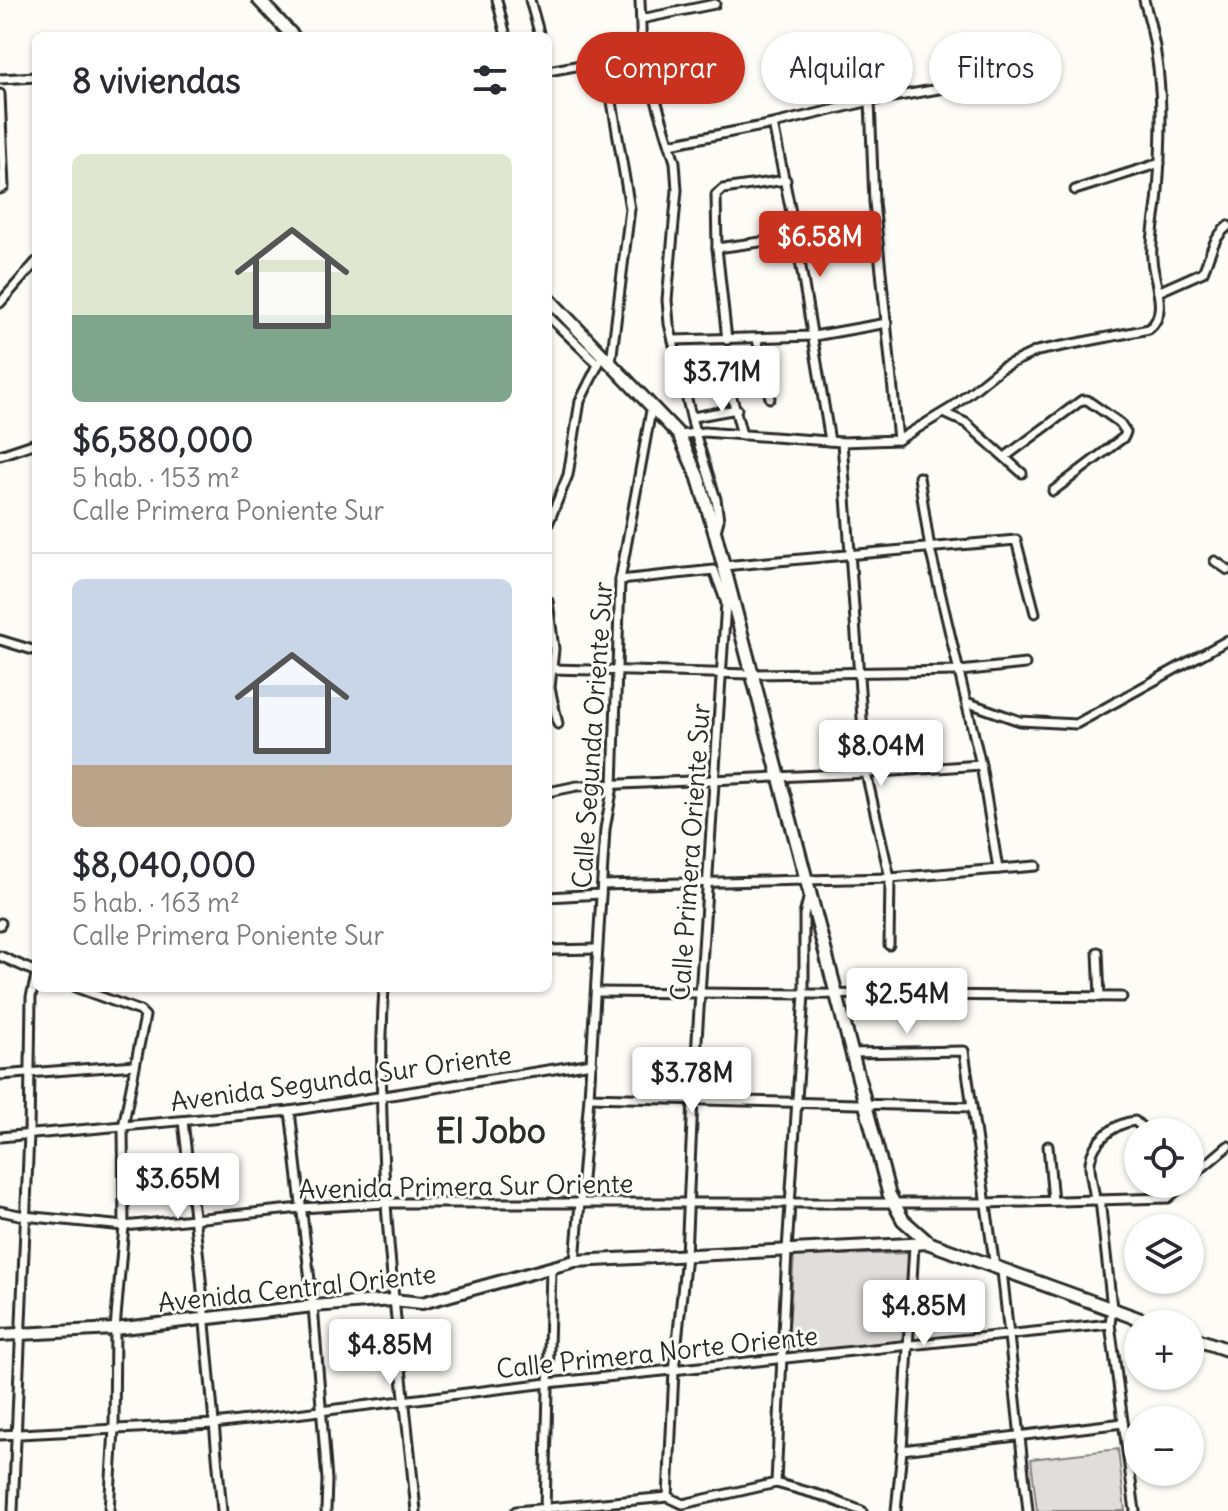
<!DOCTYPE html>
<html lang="es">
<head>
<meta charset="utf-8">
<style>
	:root { --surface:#fff; --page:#f7f7f7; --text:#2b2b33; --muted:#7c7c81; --line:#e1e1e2; --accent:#c8321e }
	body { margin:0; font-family:Delius,sans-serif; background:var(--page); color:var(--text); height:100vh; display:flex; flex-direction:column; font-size:30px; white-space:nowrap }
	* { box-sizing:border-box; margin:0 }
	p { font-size:26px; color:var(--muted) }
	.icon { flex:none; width:44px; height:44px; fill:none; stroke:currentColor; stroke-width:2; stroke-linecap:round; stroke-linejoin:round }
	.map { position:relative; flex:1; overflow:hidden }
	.drawer { position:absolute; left:32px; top:32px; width:520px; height:960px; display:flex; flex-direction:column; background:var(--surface); border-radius:12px; box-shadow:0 2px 6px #0004 }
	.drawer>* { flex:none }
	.guide { position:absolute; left:576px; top:32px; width:532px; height:72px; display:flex; gap:16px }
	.controls { position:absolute; left:1124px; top:1118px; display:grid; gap:16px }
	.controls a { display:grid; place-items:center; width:80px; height:80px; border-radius:50%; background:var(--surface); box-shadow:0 2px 6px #0004; font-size:40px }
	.price { position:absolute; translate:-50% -68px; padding:0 18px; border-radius:8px; background:#fff; color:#222; font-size:26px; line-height:52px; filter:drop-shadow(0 2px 4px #0008) }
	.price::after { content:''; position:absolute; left:50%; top:48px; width:24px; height:18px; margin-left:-12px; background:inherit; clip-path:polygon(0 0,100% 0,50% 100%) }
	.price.selected { background:var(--accent); color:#fff }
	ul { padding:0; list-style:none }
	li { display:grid; align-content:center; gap:16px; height:424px; padding:0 40px }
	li+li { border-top:2px solid var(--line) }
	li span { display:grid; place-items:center; height:248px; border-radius:12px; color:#555 }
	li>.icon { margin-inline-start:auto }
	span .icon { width:144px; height:144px; fill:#fffc; stroke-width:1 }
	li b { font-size:34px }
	h2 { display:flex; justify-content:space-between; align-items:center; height:96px; padding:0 40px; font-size:34px }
	.chip { padding:0 28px; border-radius:36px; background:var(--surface); box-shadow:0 2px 6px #0004; font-size:28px; line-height:72px }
	.chip.selected { background:var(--accent); color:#fff }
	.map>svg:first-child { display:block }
	.green { fill:#dfdeda; stroke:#858482; stroke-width:2 }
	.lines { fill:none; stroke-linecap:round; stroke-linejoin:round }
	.street-casing { stroke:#2b2b2b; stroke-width:13 }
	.secondary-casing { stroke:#2b2b2b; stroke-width:16 }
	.primary-casing { stroke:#2b2b2b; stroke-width:17 }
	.street { stroke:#fdfcf7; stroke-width:7 }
	.secondary { stroke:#fdfcf7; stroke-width:10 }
	.primary { stroke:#fdfcf7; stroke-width:11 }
	.labels { text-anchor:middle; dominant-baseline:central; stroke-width:6; stroke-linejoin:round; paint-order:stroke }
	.street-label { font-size:26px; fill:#2b2b2b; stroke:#fdfcf7 }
	.district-label { font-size:34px; font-weight:bold; fill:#2b2b2b; stroke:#fdfcf7 }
</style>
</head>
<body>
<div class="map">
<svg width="1228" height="1511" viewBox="0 0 1228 1511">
	<rect width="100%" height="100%" fill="#fdfcf7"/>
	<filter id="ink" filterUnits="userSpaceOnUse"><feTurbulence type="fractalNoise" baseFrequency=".0125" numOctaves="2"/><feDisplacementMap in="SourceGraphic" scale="16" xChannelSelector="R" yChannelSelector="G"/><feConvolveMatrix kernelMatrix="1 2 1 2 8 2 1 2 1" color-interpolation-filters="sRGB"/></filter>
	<g filter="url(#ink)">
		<g class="green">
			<polygon points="910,1253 902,1342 787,1353 794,1256"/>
			<polygon points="1118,1449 1125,1511 1037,1511 1031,1459"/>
		</g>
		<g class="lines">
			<defs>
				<g id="street">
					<polyline points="497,0 506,36"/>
					<polyline points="530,0 540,36"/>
					<polyline points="640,0 642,54 675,162 677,190 667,300 669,324 695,433 716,499 719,520 716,531"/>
					<polyline points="641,19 715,4"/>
					<polyline points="605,60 630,209 611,362"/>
					<polyline points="548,71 642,54"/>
					<polyline points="0,79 36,77"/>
					<polyline points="0,94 4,187 0,189"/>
					<polyline points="870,101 874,202 898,440"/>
					<polyline points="773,124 796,237 830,441"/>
					<polyline points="670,144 773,124 870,101 973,83"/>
					<polyline points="1075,190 1160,163"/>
					<polyline points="717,248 796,237"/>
					<path d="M1158 292 1203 272C1211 254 1212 239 1228 226"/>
					<polyline points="0,303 36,262"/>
					<polyline points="548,316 597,363"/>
					<polyline points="757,339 770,398"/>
					<polyline points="673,340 814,336 887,323"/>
					<polyline points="727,340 717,248 716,195 723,189 786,180"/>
					<polyline points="729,386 742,435"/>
					<polyline points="944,413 966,423 1022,473"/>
					<polyline points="693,417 737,409"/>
					<path d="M679 435 704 432 842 442 898 440 951 408 1001 368 1037 351 1149 329C1170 312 1153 281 1152 259 1150 237 1157 213 1158 191 1163 122 1164 67 1144 0"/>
					<polyline points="842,442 866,773 890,878 889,945"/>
					<polyline points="0,455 36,443"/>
					<polyline points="1005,457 1082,400 1087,400 1120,423 1126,432 1124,437 1053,491"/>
					<polyline points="919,477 930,549 981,765 998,869"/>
					<polyline points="548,524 568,475 580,401 603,355"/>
					<polyline points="1215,561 1228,570"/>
					<polyline points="723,566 1016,540 1035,613"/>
					<polyline points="620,580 714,570 726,603"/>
					<polyline points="548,601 554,649 550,688 558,724"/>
					<polyline points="0,640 36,651"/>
					<polyline points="552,669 750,674 960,671 1025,664"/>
					<polyline points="966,702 1020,721 1076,724 1228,640"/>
					<polyline points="548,792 577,786 866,773 981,765"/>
					<polyline points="602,885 890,878 1036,866"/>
					<polyline points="548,897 601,894"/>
					<polyline points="0,925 1,923"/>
					<polyline points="548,950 597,949"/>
					<polyline points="1098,952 1100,997"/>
					<polyline points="0,956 36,972"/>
					<polyline points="77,988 140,1011 145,1016 123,1127 124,1226 115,1329 114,1429 109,1511"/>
					<path d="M384 988C373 1163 399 1337 416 1511"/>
					<polyline points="597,992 1122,997"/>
					<polyline points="851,1053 964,1051 995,1268"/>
					<polyline points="0,1075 135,1065"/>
					<polyline points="589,1097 972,1107"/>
					<polyline points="290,1111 313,1306 327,1480 326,1511"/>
					<polyline points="183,1121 200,1268 222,1511"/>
					<polyline points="0,1137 290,1111 592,1063"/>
					<polyline points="1048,1146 1053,1201"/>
					<polyline points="1190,1178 1228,1146"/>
					<path d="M1095 1200C1094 1188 1089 1173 1090 1162 1093 1140 1115 1123 1135 1121L1147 1132"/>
					<polyline points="1100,1200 1112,1308 1110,1324 1135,1511"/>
					<polyline points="0,1211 24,1216 124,1226 301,1208 386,1203 985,1203 1168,1198 1184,1184"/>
					<polyline points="575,1261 589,1097 605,829 613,786 620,580 652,405"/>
					<polyline points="1002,1271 1028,1511"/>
					<polyline points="0,1435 214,1424 548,1383 1110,1324"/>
					<polyline points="902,1450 1123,1423"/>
					<polyline points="776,1483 787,1250 804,994 804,915 809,895"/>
					<polyline points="668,1497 674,1371 686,1255 693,1100 726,603 732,599"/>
					<polyline points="13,1511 29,1134 31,997 36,976"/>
					<polyline points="516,1511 668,1497 683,1504 776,1483 823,1496 862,1511"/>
					<polyline points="545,1511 551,1268"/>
					<polyline points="896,1511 902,1450 914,1246"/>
				</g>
				<polyline id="secondary" points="0,1335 115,1329 313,1306 393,1300 422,1303 575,1261 929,1243"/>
				<g id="primary">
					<polyline points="259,0 293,36"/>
					<polyline points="548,298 679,435 698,477 715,533 889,1194 903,1220 929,1243 1153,1324"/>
					<polyline points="1190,1337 1228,1350"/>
				</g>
			</defs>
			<use href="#street" class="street-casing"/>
			<use href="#secondary" class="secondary-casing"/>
			<use href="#primary" class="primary-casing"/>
			<use href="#street" class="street"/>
			<use href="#secondary" class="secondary"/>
			<use href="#primary" class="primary"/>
		</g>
	</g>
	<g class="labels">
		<g class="street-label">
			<text transform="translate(592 735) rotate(-86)">Calle Segunda Oriente Sur</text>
			<text transform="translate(690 852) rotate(-86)">Calle Primera Oriente Sur</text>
			<text transform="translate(341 1078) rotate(-8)">Avenida Segunda Sur Oriente</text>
			<text transform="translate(466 1186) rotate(-1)">Avenida Primera Sur Oriente</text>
			<text transform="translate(297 1288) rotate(-6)">Avenida Central Oriente</text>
			<text transform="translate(657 1352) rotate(-6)">Calle Primera Norte Oriente</text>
		</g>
		<g class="district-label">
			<text x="491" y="1130">El Jobo</text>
		</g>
	</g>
</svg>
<div class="controls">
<a><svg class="icon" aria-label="locate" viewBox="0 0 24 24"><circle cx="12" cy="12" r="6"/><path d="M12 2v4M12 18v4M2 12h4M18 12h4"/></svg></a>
<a><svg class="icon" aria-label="layers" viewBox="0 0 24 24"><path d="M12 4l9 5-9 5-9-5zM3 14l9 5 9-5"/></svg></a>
<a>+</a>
<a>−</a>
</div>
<b class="price selected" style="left:820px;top:279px">$6.58M</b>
<b class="price" style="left:722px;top:414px">$3.71M</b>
<b class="price" style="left:881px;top:788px">$8.04M</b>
<b class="price" style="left:907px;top:1036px">$2.54M</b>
<b class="price" style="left:692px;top:1115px">$3.78M</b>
<b class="price" style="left:178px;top:1221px">$3.65M</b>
<b class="price" style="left:924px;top:1348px">$4.85M</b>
<b class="price" style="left:390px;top:1387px">$4.85M</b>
<div class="guide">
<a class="chip selected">Comprar</a>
<a class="chip">Alquilar</a>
<a class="chip">Filtros</a>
</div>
<section class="drawer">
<h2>8 viviendas<svg class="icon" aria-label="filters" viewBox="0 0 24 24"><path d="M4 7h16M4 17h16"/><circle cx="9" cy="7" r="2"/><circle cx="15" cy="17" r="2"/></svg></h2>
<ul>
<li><span style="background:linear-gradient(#dfe7d0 65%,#7fa58c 0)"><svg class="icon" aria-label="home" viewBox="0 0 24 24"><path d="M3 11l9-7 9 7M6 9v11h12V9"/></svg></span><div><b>$6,580,000</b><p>5 hab. · 153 m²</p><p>Calle Primera Poniente Sur</p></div></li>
<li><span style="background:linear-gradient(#c9d6e8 75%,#b9a48a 0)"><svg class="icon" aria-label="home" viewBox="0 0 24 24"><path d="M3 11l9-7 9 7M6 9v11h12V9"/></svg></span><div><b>$8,040,000</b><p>5 hab. · 163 m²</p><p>Calle Primera Poniente Sur</p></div></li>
</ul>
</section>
</div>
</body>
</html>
